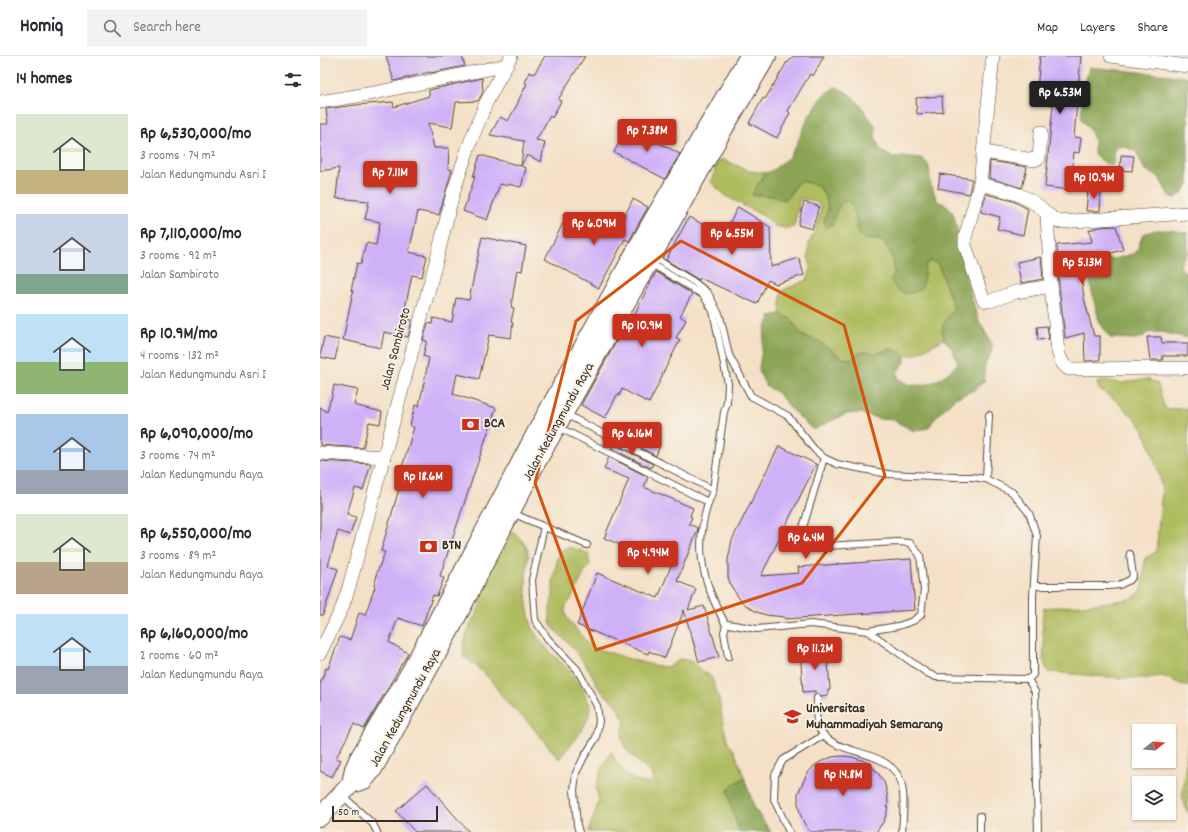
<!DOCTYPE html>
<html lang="en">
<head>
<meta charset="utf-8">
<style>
	:root { --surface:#fff; --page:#f2f2f3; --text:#2b2b33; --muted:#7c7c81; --line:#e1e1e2; --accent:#c8321e }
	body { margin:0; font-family:Dekko,sans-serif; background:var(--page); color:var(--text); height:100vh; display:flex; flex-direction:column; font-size:15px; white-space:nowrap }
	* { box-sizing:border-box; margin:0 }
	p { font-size:13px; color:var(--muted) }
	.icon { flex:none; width:22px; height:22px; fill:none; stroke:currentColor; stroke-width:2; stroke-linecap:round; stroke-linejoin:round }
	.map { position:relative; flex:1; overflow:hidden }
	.drawer { display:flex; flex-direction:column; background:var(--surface); width:320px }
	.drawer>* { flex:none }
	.needle { width:26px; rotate:73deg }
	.controls { position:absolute; left:812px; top:668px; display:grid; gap:8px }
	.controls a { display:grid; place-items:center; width:44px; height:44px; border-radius:0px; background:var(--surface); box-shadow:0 1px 3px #0004; font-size:20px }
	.scale { position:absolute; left:12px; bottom:10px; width:106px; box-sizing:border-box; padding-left:4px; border:2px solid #3b2a1e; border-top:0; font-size:11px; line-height:14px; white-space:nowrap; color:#3b2a1e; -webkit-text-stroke:3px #f7f3e8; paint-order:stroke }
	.price { position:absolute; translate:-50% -34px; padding:0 9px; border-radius:4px; background:var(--accent); color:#fff; font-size:13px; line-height:26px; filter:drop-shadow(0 1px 2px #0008) }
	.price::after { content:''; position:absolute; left:50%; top:24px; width:12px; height:9px; margin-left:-6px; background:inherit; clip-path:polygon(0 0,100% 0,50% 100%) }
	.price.on { background:#222; color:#fff }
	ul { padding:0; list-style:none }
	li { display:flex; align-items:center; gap:12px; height:100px; padding:0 16px }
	li span { display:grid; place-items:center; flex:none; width:112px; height:80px; border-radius:0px; color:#555 }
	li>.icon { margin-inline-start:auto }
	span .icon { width:48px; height:48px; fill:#fffc; stroke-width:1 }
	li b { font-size:17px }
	h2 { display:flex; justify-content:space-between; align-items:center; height:48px; padding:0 16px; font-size:17px }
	header { display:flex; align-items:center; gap:24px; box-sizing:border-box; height:56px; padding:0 20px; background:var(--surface); border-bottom:1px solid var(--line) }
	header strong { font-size:19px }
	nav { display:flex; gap:22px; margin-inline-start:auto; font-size:14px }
	.search { width:280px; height:36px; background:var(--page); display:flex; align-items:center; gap:10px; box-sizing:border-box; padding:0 14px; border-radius:0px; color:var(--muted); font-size:15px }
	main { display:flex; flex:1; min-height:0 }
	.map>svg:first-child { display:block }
	.green { fill:#afbc5e; stroke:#75733e }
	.forest { fill:#8ba455; stroke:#63673a }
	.building { fill:#cfb1f8 }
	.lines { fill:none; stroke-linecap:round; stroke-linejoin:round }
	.service-casing { stroke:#574537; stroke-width:8 }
	.minor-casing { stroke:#574537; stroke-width:14 }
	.secondary-casing { stroke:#574537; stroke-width:20 }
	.service { stroke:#fff; stroke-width:6 }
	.minor { stroke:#fff; stroke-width:13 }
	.secondary { stroke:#fff; stroke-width:18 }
	.marked { fill:none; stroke:#d7540e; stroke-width:3; stroke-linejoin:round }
	.labels { text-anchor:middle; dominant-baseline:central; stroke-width:3.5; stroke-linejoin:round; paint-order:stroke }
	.street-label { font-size:14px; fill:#3b2a1e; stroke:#f7f3e8 }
	.poi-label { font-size:14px; font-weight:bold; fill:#3b2a1e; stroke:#f7f3e8; text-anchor:start }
</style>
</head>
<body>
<header>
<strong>Homiq</strong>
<div class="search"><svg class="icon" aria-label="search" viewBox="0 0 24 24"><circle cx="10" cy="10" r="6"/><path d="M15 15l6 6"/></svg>Search here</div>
<nav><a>Map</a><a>Layers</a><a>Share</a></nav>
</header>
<main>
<section class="drawer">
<h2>14 homes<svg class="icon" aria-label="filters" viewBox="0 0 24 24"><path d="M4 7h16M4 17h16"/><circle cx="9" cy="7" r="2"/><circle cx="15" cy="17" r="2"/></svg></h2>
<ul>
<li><span style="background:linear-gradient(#dfe7d0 70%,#c2b280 0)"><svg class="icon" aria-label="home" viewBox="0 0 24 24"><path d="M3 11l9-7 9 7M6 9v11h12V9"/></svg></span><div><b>Rp 6,530,000/mo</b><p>3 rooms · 74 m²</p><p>Jalan Kedungmundu Asri I</p></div></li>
<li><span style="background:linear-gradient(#c9d6e8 75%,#7fa58c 0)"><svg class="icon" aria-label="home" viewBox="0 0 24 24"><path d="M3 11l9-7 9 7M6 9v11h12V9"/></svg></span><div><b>Rp 7,110,000/mo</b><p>3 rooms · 92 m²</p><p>Jalan Sambiroto</p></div></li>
<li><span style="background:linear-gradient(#bfe0f5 60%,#8fb573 0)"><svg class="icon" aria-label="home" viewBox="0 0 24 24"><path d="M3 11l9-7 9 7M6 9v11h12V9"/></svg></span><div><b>Rp 10.9M/mo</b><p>4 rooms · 132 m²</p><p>Jalan Kedungmundu Asri I</p></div></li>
<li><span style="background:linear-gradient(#a9c7e8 70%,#9aa5b1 0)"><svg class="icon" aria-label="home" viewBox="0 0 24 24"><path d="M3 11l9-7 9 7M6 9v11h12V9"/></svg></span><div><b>Rp 6,090,000/mo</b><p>3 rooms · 74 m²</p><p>Jalan Kedungmundu Raya</p></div></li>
<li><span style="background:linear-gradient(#dfe7d0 60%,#b9a48a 0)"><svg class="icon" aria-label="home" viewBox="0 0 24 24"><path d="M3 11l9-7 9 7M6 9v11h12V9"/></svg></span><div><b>Rp 6,550,000/mo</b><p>3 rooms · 89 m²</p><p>Jalan Kedungmundu Raya</p></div></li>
<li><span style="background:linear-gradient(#bfe0f5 65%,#9aa5b1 0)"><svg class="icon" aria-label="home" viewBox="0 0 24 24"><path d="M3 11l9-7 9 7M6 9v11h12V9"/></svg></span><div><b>Rp 6,160,000/mo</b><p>2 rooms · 60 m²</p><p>Jalan Kedungmundu Raya</p></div></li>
</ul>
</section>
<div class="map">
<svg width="868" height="776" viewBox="0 0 868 776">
	<rect width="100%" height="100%" fill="#f7f3e8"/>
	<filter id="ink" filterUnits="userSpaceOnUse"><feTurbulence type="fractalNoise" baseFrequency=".025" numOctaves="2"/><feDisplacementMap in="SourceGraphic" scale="8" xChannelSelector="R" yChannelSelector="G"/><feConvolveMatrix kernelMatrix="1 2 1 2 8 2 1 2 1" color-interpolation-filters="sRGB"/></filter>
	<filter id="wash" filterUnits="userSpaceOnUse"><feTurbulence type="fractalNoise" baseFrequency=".012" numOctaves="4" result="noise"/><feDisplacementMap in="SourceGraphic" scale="16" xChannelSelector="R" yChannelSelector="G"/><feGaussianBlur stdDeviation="0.9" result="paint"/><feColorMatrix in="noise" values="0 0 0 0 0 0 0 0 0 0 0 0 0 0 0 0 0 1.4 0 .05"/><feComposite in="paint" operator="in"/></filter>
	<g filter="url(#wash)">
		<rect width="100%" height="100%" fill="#f4e0c6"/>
		<g class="green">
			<path d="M402 103 429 115 446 117 435 133 433 139 452 140 458 143 473 135 475 129 481 125 498 129 505 140 512 169C516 158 516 147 528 144L533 149 538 175 548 184C552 184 557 183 561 185 569 188 575 209 574 217 574 220 572 221 571 223L604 215 606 208 611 205 618 208 634 252C628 263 620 270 624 283L596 298 585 300 581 295 568 293 556 298C547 294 538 296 532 303L522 302 494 283 481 279 471 263 460 258 461 239 463 234 487 224 491 213 488 200 489 187 495 175 501 152C497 144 489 144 480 142L474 171 465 172 455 170 445 161 406 140 391 126 397 107Z"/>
			<path d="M827 323 837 327C841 335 841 344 846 353L868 352V631L842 620 828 622H800L728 616 723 604 724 590 722 564 724 552 774 548 812 543 822 534 825 502 836 496 842 435 840 421 828 385 823 373 815 363 795 344 779 333 777 327 783 324 801 327Z"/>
			<path d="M193 476C216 495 206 501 206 525 206 541 207 556 212 570 219 589 237 601 249 614 256 621 262 631 266 640 267 644 270 647 270 651 270 669 250 689 239 703L208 666 188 648 169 622 154 608 144 601C140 583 154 565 160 549 163 538 165 526 169 516 175 502 185 489 193 476Z"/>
			<path d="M250 491 268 497 270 510 266 514 250 545 246 549 245 555 247 562 268 588 275 592C289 596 338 614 350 610 354 608 357 605 360 603L373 606 381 615 388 618 392 622 399 643 403 667 408 687 414 694 424 721 408 733 410 746 419 776H268L279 745 276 731 284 708 291 696C301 713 311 730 333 726V719C324 711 304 695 302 684 301 678 304 671 305 665L295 647 280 634 270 615 252 591 233 572 230 567V553L233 539V525L237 505 239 498 243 493Z"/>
			<polygon points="868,688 868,757 862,743"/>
		</g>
		<g class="forest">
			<path d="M769 11 868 21V129L861 138 855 142 849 140 839 121 824 113 816 95 803 90 797 91 793 97 795 103 792 109 785 107 774 98C775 81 773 76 761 63L763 36Z"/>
			<path d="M515 31C531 36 540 47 548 60 550 63 554 67 555 71 555 72 555 75 555 77 555 83 559 92 563 96 573 106 596 97 604 104 613 111 608 121 611 129 613 135 616 140 618 146L625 148 633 157 640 184 646 223 658 263 672 288V295L666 306 664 313 665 319 664 325 654 334 635 342 616 361 608 372 594 375 573 364 560 363 540 357 526 358 513 364 493 374 472 354 458 337 446 330 440 318 439 312 445 273 451 260 460 258 471 263 481 279 500 286 522 302 532 303C539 295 546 294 556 298 568 295 576 287 585 300V306L577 316 578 323C581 324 585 327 589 328 607 334 627 320 638 307L632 293 624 283 622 276 623 269 634 252 618 208 611 205 606 208 602 232C588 241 577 240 571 223 572 221 573 220 574 218 576 209 569 188 560 184 553 182 546 187 540 179 533 168 539 155 528 144 516 147 516 158 512 169L507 172 504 165 508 153 505 140 502 134 498 129 480 125C473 130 472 138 465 144L452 140 432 139 435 133 446 117 453 114 469 101 476 90 489 60 504 39Z"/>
			<polygon points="836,174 850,174 868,177 868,198 862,203 860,209 862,214 868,217 868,282 840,276 827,277 823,281 816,283 790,282 779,265 771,232 768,206 781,203 795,203 816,197 823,178"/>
			<polygon points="424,721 435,753 451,776 419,776 410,746 408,733"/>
		</g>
		<g id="blocks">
			<g class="building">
				<polygon points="66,0 142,0 145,10 110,17 110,16 74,25"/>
				<polygon points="225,0 265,0 238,44 241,45 232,62 230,60 216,84 225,86 221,106 207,99 201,110 206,112 201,131 188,128 188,130 180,128 167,164 143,155 155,121 153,121 160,99 201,110 204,85 170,79 180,61 188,65 199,45 198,45 207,28 205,27 209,16 214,18"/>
				<polygon points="473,0 504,0 493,20 490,18 468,55 470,57 457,82 429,67 443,42 445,43 467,6 468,7"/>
				<polygon points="720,0 761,0 754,81 761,82 759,97 754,96 751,134 725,131 733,49 716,46"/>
				<polygon points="162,22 163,36 158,45 136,46 132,71 108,67 114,92 129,92 128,113 132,114 119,159 98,155 89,196 107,200 102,221 92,219 83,262 92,264 88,281 64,276 61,292 23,284 33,235 31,235 37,207 41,208 46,187 56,189 60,166 45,163 49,145 16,142 19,112 0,115 0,68 8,68 6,53 36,49 73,46 74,51 109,40 109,34"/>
				<polygon points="622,40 623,56 597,58 596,42"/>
				<polygon points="308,70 360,98 345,123 294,96"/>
				<polygon points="801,99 814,100 812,115 800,114"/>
				<polygon points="670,105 707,111 702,132 669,122"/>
				<polygon points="620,118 652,123 649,138 618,132"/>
				<polygon points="768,133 781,134 780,155 766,155"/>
				<polygon points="666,138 693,145 708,153 703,179 677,173 680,161 661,156"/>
				<polygon points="313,143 328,151 309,185 305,183 279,232 225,203 243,167 268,180 278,160 299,171"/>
				<polygon points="484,146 499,150 492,173 478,169"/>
				<polygon points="418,151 450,171 451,211 479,202 484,219 456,228 448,224 437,248 380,222 379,224 346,204 369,161 403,179"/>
				<polygon points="796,170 803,194 759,205 764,242 774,280 780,280 780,304 765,305 764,277 745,282 739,229 737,189 772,186 769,174 779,171"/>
				<polygon points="162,181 206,190 202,215 197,214 191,251 194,252 191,266 193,267 191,282 169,279 159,323 137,318 133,338 176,352 120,520 124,522 117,540 113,539 102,570 78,562 69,586 88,597 44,673 34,668 16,702 21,704 12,721 0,715 0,628 6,612 8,613 20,581 30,584 39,557 45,559 55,531 54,530 57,519 56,519 65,496 61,495 79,433 76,432 94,371 90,370 95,349 99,350 109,302 103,300 107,285 103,284 108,267 112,268 113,262 132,266 136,242 149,244"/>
				<polygon points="721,201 723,223 701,227 697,206"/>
				<polygon points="336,216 372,238 360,260 366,264 356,282 360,284 342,319 343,319 329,347 302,333 299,340 297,339 285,362 261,349 301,277 310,282 321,263 314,259"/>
				<polygon points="727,270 729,283 718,284 717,271"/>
				<polygon points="4,281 19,284 15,304 0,301"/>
				<polygon points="827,281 841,281 842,287 868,287 868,300 842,300 843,304 830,304"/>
				<polygon points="14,329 38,334 34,349 62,356 60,368 49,366 43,392 0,389 0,351 7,356 10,344 11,344"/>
				<polygon points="300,373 340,389 336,400 297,380"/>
				<polygon points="294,388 333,408 331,412 292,393"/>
				<polygon points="459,390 496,408 441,520 479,517 478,511 591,503 595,554 465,563 464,561 446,559 437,556 428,551 421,545 411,530 408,521 408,504 412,484"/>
				<polygon points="289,401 328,421 324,431 373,452 370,460 372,461 369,468 378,472 377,476 357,525 376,533 368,554 384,550 399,601 379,606 364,554 345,602 329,595 328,598 257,569 277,517 338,542 351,510 284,482 309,423 284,413"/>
				<polygon points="0,405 51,408 43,434 35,432 27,458 36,461 30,479 18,475 8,510 18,513 3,559 0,559"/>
				<polygon points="507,591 510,634 508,634 508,640 501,641 499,638 495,638 495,635 483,636 480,593"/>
				<polygon points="522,700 532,701 542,704 551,710 558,717 564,726 567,736 568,746 567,756 564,765 556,776 490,776 484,767 480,758 478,747 478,737 487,718 494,710 502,705 512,701"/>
				<polygon points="107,728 149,776 95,776 76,755"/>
			</g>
		</g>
	</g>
	<g filter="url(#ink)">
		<use href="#blocks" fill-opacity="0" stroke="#574537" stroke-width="1"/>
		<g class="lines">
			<defs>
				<g id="service">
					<polyline points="333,201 374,226 388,237 400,260 409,299 431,340 468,360 494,393 504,402 517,408 568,418 635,421 652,421 666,423 692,436 709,457 717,480 713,540 713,619 708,623 616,621 607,617 548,575 491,568 437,573 408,568 406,569 404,576 408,601"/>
					<path d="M330 207 383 239 393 255 408 328 407 347 404 356 393 434C372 485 380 522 406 569"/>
					<polyline points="245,358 393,434"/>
					<polyline points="238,371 388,446"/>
					<path d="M504 402 481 478C482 484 483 487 488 491L578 486 590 487 600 499 604 534 601 559 593 565 578 570 548 575"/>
					<polyline points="666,423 669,359"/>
					<polyline points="192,457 267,489"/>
					<polyline points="224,471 212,524 215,564 228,583 257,613 277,650 279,665 276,682 264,701 256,717 254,734 257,769 259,776"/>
					<polyline points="714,530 789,530 799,529 810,524 813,520 810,498"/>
					<polyline points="708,623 715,636 718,776"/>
					<path d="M497 642C497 651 495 662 498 670 510 701 562 690 579 721 586 735 583 760 582 776"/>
					<polyline points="23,740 53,768 57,776"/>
					<polyline points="660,760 660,776"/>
					<polyline points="469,776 454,743 455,719 463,704 504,679"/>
				</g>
				<g id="minor">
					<path d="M673 0 660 128C683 134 710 138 727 158L731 230 738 296C741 303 742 310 749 313L868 312"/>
					<polyline points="791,0 868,10"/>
					<polyline points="0,46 54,37 187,9"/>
					<polyline points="663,96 714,104 719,102 721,76"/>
					<polyline points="660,128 645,182 645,189 663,243 666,245 670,245 696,236 731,230"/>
					<polyline points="727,158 739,166 868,157"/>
					<polyline points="0,397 64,401"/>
					<polyline points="0,597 22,552 29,531 117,202 133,137 150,87 166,47 191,0"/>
				</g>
				<g id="secondary">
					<polyline points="31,728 34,713 39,702 92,613 216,377 330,169 429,0"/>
					<polyline points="0,761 31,728 44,724 53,713 130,574 217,405 404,72 447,0"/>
				</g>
			</defs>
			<use href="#service" class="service-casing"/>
			<use href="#minor" class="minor-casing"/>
			<use href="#secondary" class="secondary-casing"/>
			<use href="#service" class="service"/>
			<use href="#minor" class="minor"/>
			<use href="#secondary" class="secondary"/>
		</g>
	</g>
	<path class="marked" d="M361 185 524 269 565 420 482 527 276 594 215 427 256 265Z"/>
	<defs>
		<symbol id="bank-bare" viewBox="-9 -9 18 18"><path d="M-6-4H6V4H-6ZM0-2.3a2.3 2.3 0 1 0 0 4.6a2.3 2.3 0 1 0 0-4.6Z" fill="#c8321e" stroke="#f7f3e8" stroke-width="2.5" paint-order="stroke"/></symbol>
		<symbol id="university-bare" viewBox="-9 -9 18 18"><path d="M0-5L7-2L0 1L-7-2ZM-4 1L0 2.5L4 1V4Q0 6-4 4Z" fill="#c8321e" stroke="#f7f3e8" stroke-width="2.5" paint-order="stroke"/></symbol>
	</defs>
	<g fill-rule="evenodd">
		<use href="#bank-bare" x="138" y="356" width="25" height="25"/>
		<use href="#bank-bare" x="96" y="478" width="25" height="25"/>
		<use href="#university-bare" x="460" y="648" width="25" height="25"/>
	</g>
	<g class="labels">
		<g class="street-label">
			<text transform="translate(76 293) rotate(-75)">Jalan Sambiroto</text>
			<text transform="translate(239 366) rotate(-61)">Jalan Kedungmundu Raya</text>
			<text transform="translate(86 652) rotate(-61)">Jalan Kedungmundu Raya</text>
		</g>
		<g class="poi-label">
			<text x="164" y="368">BCA</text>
			<text x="122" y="490">BTN</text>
			<text x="486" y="653">Universitas<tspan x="486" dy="16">Muhammadiyah Semarang</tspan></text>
		</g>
	</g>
</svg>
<div class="controls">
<a><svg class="needle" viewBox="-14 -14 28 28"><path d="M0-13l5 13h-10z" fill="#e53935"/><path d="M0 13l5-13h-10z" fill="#7c7c81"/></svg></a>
<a><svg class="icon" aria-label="layers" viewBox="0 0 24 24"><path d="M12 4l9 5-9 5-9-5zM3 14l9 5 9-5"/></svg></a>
</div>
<div class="scale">50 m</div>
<b class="price on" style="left:740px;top:59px">Rp 6.53M</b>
<b class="price" style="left:327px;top:97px">Rp 7.38M</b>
<b class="price" style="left:70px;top:139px">Rp 7.11M</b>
<b class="price" style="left:774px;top:144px">Rp 10.9M</b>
<b class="price" style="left:274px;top:190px">Rp 6.09M</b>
<b class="price" style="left:412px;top:200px">Rp 6.55M</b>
<b class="price" style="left:762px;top:229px">Rp 5.13M</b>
<b class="price" style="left:322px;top:292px">Rp 10.9M</b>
<b class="price" style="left:312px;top:400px">Rp 6.16M</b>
<b class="price" style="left:103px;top:443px">Rp 18.6M</b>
<b class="price" style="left:486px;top:504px">Rp 6.4M</b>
<b class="price" style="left:328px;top:519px">Rp 4.94M</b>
<b class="price" style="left:495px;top:615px">Rp 11.2M</b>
<b class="price" style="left:523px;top:741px">Rp 14.8M</b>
</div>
</main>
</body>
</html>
